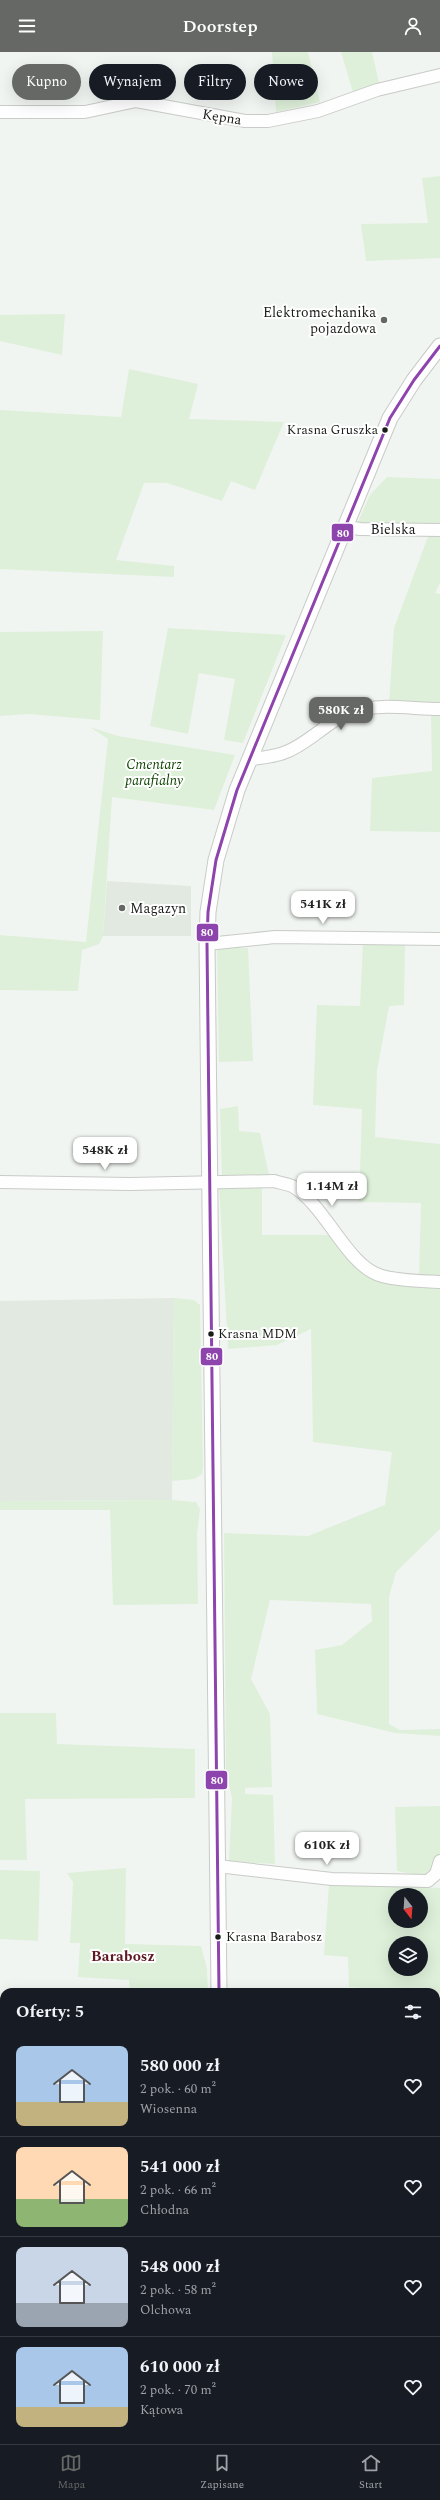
<!DOCTYPE html>
<html lang="pl">
<head>
<meta charset="utf-8">
<style>
	:root { --surface:#171b24; --page:#242831; --text:#f1f3f6; --muted:#9ea1a6; --line:#363941; --accent:#656865 }
	body { margin:0; font-family:Spectral,serif; background:var(--page); color:var(--text); height:100vh; display:flex; flex-direction:column; font-size:15px; white-space:nowrap }
	* { box-sizing:border-box; margin:0 }
	p { font-size:13px; color:var(--muted) }
	.icon { flex:none; width:22px; height:22px; fill:none; stroke:currentColor; stroke-width:2; stroke-linecap:round; stroke-linejoin:round }
	.map { position:relative; flex:1; overflow:hidden }
	.details { position:absolute; left:0px; top:1936px; width:440px; height:456px; display:flex; flex-direction:column; background:var(--surface); border-radius:12px 12px 0 0; box-shadow:0 4px 16px #0002 }
	.details>* { flex:none }
	.top-card { position:absolute; left:12px; top:12px; width:416px; height:36px; display:flex; gap:8px }
	.needle { width:26px; rotate:163deg }
	.fabs { position:absolute; left:388px; top:1836px; display:grid; gap:8px }
	.fabs a { display:grid; place-items:center; width:40px; height:40px; border-radius:50%; background:var(--surface); box-shadow:0 4px 16px #0002; font-size:20px }
	.price { position:absolute; translate:-50% -34px; padding:0 9px; border-radius:8px; background:#fff; color:#222; font-size:13px; line-height:26px; filter:drop-shadow(0 1px 2px #0008) }
	.price::after { content:''; position:absolute; left:50%; top:24px; width:12px; height:9px; margin-left:-6px; background:inherit; clip-path:polygon(0 0,100% 0,50% 100%) }
	.price.on { background:var(--accent); color:#fff }
	ul { padding:0; list-style:none }
	li { display:flex; align-items:center; gap:12px; height:100px; padding:0 16px }
	li+li { border-top:1px solid var(--line) }
	li span { display:grid; place-items:center; flex:none; width:112px; height:80px; border-radius:8px; color:#555 }
	li>.icon { margin-inline-start:auto }
	span .icon { width:48px; height:48px; fill:#fffc; stroke-width:1 }
	li b { font-size:17px }
	h2 { display:flex; justify-content:space-between; align-items:center; height:48px; padding:0 16px; font-size:17px }
	.pill { padding:0 14px; border-radius:18px; background:var(--surface); box-shadow:0 4px 16px #0002; font-size:14px; line-height:36px }
	.pill.on { background:var(--accent); color:#fff }
	header { display:flex; justify-content:space-between; align-items:center; height:52px; padding:0 16px; background:var(--accent); color:#fff; font-size:18px; font-weight:600 }
	.tab-bar { display:flex; justify-content:space-around; align-items:center; height:56px; border-top:1px solid var(--line); background:var(--surface); font-size:11px; color:var(--muted) }
	.tab-bar a { display:grid; justify-items:center; gap:2px }
	.tab-bar .on { color:var(--accent) }
	.map>svg:first-child { display:block }
	.built { fill:#e2e9e1 }
	.green { fill:#def0da; fill-rule:evenodd }
	.lines { fill:none; stroke-linecap:round; stroke-linejoin:round }
	.minor-casing { stroke:#c8cbc7; stroke-width:14 }
	.tertiary-casing { stroke:#c8cbc7; stroke-width:17 }
	.secondary-casing { stroke:#c8cbc7; stroke-width:18 }
	.motorway-casing { stroke:#c8cbc7; stroke-width:23 }
	.minor { stroke:#fdfefd; stroke-width:12 }
	.tertiary { stroke:#fdfefd; stroke-width:15 }
	.secondary { stroke:#fdfefd; stroke-width:16 }
	.motorway { stroke:#fdfefd; stroke-width:21 }
	.bus-1-casing { stroke:#fff; stroke-width:6 }
	.bus-1 { stroke:#8e44ad; stroke-width:3 }
	.poi-dot { fill:#656865; stroke:#fff; stroke-width:1.5 }
	.bus-dot { fill:#1a1c19; stroke:#fff; stroke-width:1.5 }
	.labels { text-anchor:middle; dominant-baseline:central; stroke-width:4; stroke-linejoin:round; paint-order:stroke }
	.bus-label { font-size:13px; fill:#1a1c19; stroke:#fff; text-anchor:start }
	.street-label { font-size:14px; fill:#1a1c19; stroke:#fff }
	.poi-label { font-size:14px; fill:#1a1c19; stroke:#fff; text-anchor:end }
	.park-label { font-size:14px; font-style:italic; fill:#114505; stroke:#fff }
	.neighbourhood-label { font-size:15px; font-weight:bold; fill:#5f1920; stroke:#fff }
	.line-badge { stroke:#fff; stroke-width:1.5 }
	.badge-label { font-size:11px; text-anchor:middle; font-weight:bold; fill:#fff }
</style>
</head>
<body>
<header><svg class="icon" aria-label="menu" viewBox="0 0 24 24"><path d="M4 6h16M4 12h16M4 18h16"/></svg>Doorstep<svg class="icon" aria-label="person" viewBox="0 0 24 24"><circle cx="12" cy="8" r="4"/><path d="M4 21q1-7 8-7t8 7"/></svg></header>
<div class="map">
<svg width="440" height="2392" viewBox="0 0 440 2392">
	<rect width="100%" height="100%" fill="#f1f5f1"/>
	<g class="built">
		<polygon points="107,829 191,834 191,884 103,884"/>
		<polygon points="174,1246 172,1448 0,1449 0,1249"/>
	</g>
	<g class="green">
		<polygon points="272,0 308,0 320,50 276,60"/>
		<polygon points="341,0 372,0 379,31 353,40"/>
		<polygon points="440,124 440,206 366,209 361,172 428,171 422,126"/>
		<polygon points="65,262 62,303 0,289 0,263"/>
		<polygon points="129,317 198,332 189,367 284,370 255,438 231,429 222,449 167,431 144,431 116,508 174,514 174,525 0,517 0,358 121,365"/>
		<polygon points="387,425 440,427 440,473 357,472 370,443"/>
		<polygon points="429,482 440,483 440,531 435,541 440,542 440,652 389,651 394,576"/>
		<polygon points="168,576 286,583 243,691 224,688 235,627 199,621 188,682 150,674"/>
		<polygon points="103,579 100,668 28,662 0,664 0,580"/>
		<polygon points="431,661 440,662 440,780 370,779 372,726 432,719"/>
		<polygon points="90,675 118,684 235,703 214,758 112,745 103,884 99,892 82,898 78,939 0,938 0,883 86,890 108,687"/>
		<polygon points="363,890 405,893 404,953 389,954 377,1019 375,1085 440,1092 440,1224 419,1224 421,1151 359,1150 362,1057 313,1053 317,953 360,954"/>
		<polygon points="217,896 248,896 253,1009 219,1010"/>
		<polygon points="238,1054 239,1079 260,1081 269,1123 222,1125 220,1057"/>
		<polygon points="219,1133 262,1133 262,1183 333,1183 353,1209 381,1231 440,1234 440,1477 396,1520 389,1545 389,1672 400,1678 440,1677 440,1684 395,1681 317,1662 315,1598 342,1593 372,1569 371,1552 270,1548 251,1627 270,1662 272,1735 245,1736 245,1742 273,1743 275,1812 229,1809 232,1746 226,1720 224,1481 308,1484 385,1453 392,1400 313,1390 311,1277 277,1293 228,1297"/>
		<polygon points="174,1246 194,1248 200,1253 203,1415 202,1422 194,1427 172,1429"/>
		<polygon points="172,1448 196,1450 200,1457 197,1482 198,1552 113,1553 110,1458 0,1458 0,1449"/>
		<polygon points="0,1661 56,1661 57,1692 195,1697 195,1746 25,1747 27,1808 0,1808"/>
		<polygon points="440,1754 440,1816 436,1827 397,1819 395,1755"/>
		<polygon points="126,1816 125,1892 201,1894 207,1917 208,1940 130,1940 129,1928 78,1925 80,1891 70,1891 73,1830 67,1821"/>
		<polygon points="0,1818 40,1819 38,1889 0,1887"/>
		<path d="M329 1832 440 1836V1941L349 1935 348 1905 324 1903ZM395 1843H421V1869H395ZM395 1891H421V1917H395Z"/>
		<polygon points="0,1952 4,1952 4,2122 0,2129"/>
		<polygon points="4,2297 4,2326 0,2329 0,2306"/>
		<polygon points="34,2388 217,2388 217,2392 36,2392"/>
	</g>
	<g class="lines">
		<defs>
			<g id="minor">
				<polyline points="0,60 85,60 136,49 245,69 268,69 318,59 377,38 440,23"/>
				<polyline points="346,475 360,477 440,478"/>
				<path d="M250 707C262 706 274 705 286 700 310 691 329 667 354 659 380 651 413 657 440 657"/>
				<polyline points="207,892 275,885 440,887"/>
				<path d="M0 1130 130 1132 274 1129C280 1131 287 1132 292 1134 326 1153 347 1215 382 1224 400 1229 422 1229 440 1230"/>
				<polyline points="217,1814 332,1827 428,1829 436,1822 440,1809"/>
				<polyline points="0,2143 4,2134"/>
				<polyline points="436,2340 440,2339"/>
				<polyline points="427,2388 427,2392"/>
				<polyline points="1,2392 7,2388"/>
			</g>
			<polyline id="tertiary" points="219,1940 207,892 208,860 216,808 237,738 390,366 414,328 440,294"/>
			<polyline id="secondary" points="222,2392 222,2388"/>
			<g id="motorway">
				<polyline points="436,2048 440,2046"/>
				<polyline points="436,2069 440,2067"/>
				<polyline points="436,2106 440,2102"/>
				<polyline points="0,2289 4,2273"/>
				<polyline points="0,2341 4,2339"/>
				<polyline points="0,2364 4,2362"/>
				<polyline points="240,2392 245,2388"/>
			</g>
		</defs>
		<use href="#minor" class="minor-casing"/>
		<use href="#tertiary" class="tertiary-casing"/>
		<use href="#secondary" class="secondary-casing"/>
		<use href="#motorway" class="motorway-casing"/>
		<use href="#minor" class="minor"/>
		<use href="#tertiary" class="tertiary"/>
		<use href="#secondary" class="secondary"/>
		<use href="#motorway" class="motorway"/>
		<defs>
			<polyline id="bus-1" points="219,1940 207,892 208,860 216,808 237,738 390,366 414,328 440,294"/>
		</defs>
		<use href="#bus-1" class="bus-1-casing"/>
		<use href="#bus-1" class="bus-1"/>
	</g>
	<g class="poi-dot">
		<circle cx="384" cy="268" r="4"/>
		<circle cx="122" cy="856" r="4"/>
	</g>
	<g class="bus-dot">
		<circle cx="385" cy="378" r="3.5"/>
		<circle cx="211" cy="1282" r="3.5"/>
		<circle cx="218" cy="1885" r="3.5"/>
	</g>
	<g class="labels">
		<g class="bus-label">
			<text x="378" y="378" text-anchor="end">Krasna Gruszka</text>
			<text x="218" y="1282">Krasna MDM</text>
			<text x="226" y="1885">Krasna Barabosz</text>
		</g>
		<g class="street-label">
			<text transform="translate(222 65) rotate(9)">Kępna</text>
			<text x="393" y="477">Bielska</text>
		</g>
		<g class="poi-label">
			<text x="376" y="260">Elektromechanika<tspan x="376" dy="16">pojazdowa</tspan></text>
			<text x="130" y="856" text-anchor="start">Magazyn</text>
		</g>
		<g class="park-label">
			<text x="154" y="712">Cmentarz<tspan x="154" dy="16">parafialny</tspan></text>
		</g>
		<g class="neighbourhood-label">
			<text x="123" y="1904">Barabosz</text>
		</g>
	</g>
	<g class="line-badge">
		<rect x="331" y="471" width="23" height="19" rx="4" fill="#8e44ad"/>
		<rect x="196" y="871" width="23" height="19" rx="4" fill="#8e44ad"/>
		<rect x="200" y="1295" width="23" height="19" rx="4" fill="#8e44ad"/>
		<rect x="205" y="1718" width="23" height="20" rx="4" fill="#8e44ad"/>
	</g>
	<g class="badge-label">
		<text x="343" y="485">80</text>
		<text x="207" y="884">80</text>
		<text x="212" y="1308">80</text>
		<text x="217" y="1732">80</text>
	</g>
</svg>
<div class="fabs">
<a><svg class="needle" viewBox="-14 -14 28 28"><path d="M0-13l5 13h-10z" fill="#e53935"/><path d="M0 13l5-13h-10z" fill="#9ea1a6"/></svg></a>
<a><svg class="icon" aria-label="layers" viewBox="0 0 24 24"><path d="M12 4l9 5-9 5-9-5zM3 14l9 5 9-5"/></svg></a>
</div>
<b class="price on" style="left:341px;top:679px">580K zł</b>
<b class="price" style="left:323px;top:873px">541K zł</b>
<b class="price" style="left:105px;top:1119px">548K zł</b>
<b class="price" style="left:332px;top:1155px">1.14M zł</b>
<b class="price" style="left:327px;top:1814px">610K zł</b>
<div class="top-card">
<a class="pill on">Kupno</a>
<a class="pill">Wynajem</a>
<a class="pill">Filtry</a>
<a class="pill">Nowe</a>
</div>
<section class="details">
<h2>Oferty: 5<svg class="icon" aria-label="filters" viewBox="0 0 24 24"><path d="M4 7h16M4 17h16"/><circle cx="9" cy="7" r="2"/><circle cx="15" cy="17" r="2"/></svg></h2>
<ul>
<li><span style="background:linear-gradient(#a9c7e8 70%,#c2b280 0)"><svg class="icon" aria-label="home" viewBox="0 0 24 24"><path d="M3 11l9-7 9 7M6 9v11h12V9"/></svg></span><div><b>580 000 zł</b><p>2 pok. · 60 m²</p><p>Wiosenna</p></div><svg class="icon" aria-label="heart" viewBox="0 0 24 24"><path d="M12 20l-8-8c-3-5 5-10 8-4 3-6 11-1 8 4z"/></svg></li>
<li><span style="background:linear-gradient(#ffd9b3 65%,#8fb573 0)"><svg class="icon" aria-label="home" viewBox="0 0 24 24"><path d="M3 11l9-7 9 7M6 9v11h12V9"/></svg></span><div><b>541 000 zł</b><p>2 pok. · 66 m²</p><p>Chłodna</p></div><svg class="icon" aria-label="heart" viewBox="0 0 24 24"><path d="M12 20l-8-8c-3-5 5-10 8-4 3-6 11-1 8 4z"/></svg></li>
<li><span style="background:linear-gradient(#c9d6e8 70%,#9aa5b1 0)"><svg class="icon" aria-label="home" viewBox="0 0 24 24"><path d="M3 11l9-7 9 7M6 9v11h12V9"/></svg></span><div><b>548 000 zł</b><p>2 pok. · 58 m²</p><p>Olchowa</p></div><svg class="icon" aria-label="heart" viewBox="0 0 24 24"><path d="M12 20l-8-8c-3-5 5-10 8-4 3-6 11-1 8 4z"/></svg></li>
<li><span style="background:linear-gradient(#a9c7e8 75%,#c2b280 0)"><svg class="icon" aria-label="home" viewBox="0 0 24 24"><path d="M3 11l9-7 9 7M6 9v11h12V9"/></svg></span><div><b>610 000 zł</b><p>2 pok. · 70 m²</p><p>Kątowa</p></div><svg class="icon" aria-label="heart" viewBox="0 0 24 24"><path d="M12 20l-8-8c-3-5 5-10 8-4 3-6 11-1 8 4z"/></svg></li>
</ul>
</section>
</div>
<nav class="tab-bar">
<a class="on"><svg class="icon" aria-label="map" viewBox="0 0 24 24"><path d="M3 6l6-2 6 2 6-2v14l-6 2-6-2-6 2zM9 4v14M15 6v14"/></svg>Mapa</a>
<a><svg class="icon" aria-label="saved" viewBox="0 0 24 24"><path d="M7 4h10v16l-5-4-5 4z"/></svg>Zapisane</a>
<a><svg class="icon" aria-label="home" viewBox="0 0 24 24"><path d="M3 11l9-7 9 7M6 9v11h12V9"/></svg>Start</a>
</nav>
</body>
</html>
